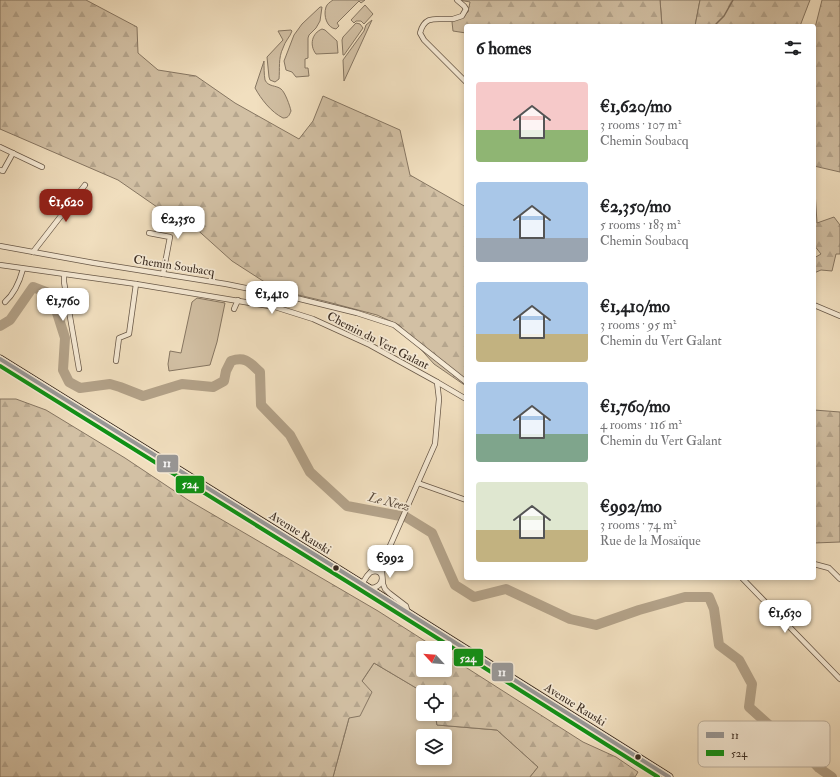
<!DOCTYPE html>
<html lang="en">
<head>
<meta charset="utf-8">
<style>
	:root { --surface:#fff; --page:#f6f6f6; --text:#202124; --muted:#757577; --accent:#8f2418 }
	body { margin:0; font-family:"IM FELL Double Pica",serif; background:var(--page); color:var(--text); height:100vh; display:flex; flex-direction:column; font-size:15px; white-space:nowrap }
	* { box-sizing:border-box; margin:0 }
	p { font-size:13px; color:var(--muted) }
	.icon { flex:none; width:22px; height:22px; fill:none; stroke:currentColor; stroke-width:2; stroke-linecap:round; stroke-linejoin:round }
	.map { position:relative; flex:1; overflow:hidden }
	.drawer { position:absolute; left:464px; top:24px; width:352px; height:556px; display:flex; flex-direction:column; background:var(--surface); border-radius:4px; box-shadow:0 2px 6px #0003 }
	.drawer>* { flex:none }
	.needle { width:26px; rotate:296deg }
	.fabs { position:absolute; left:416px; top:641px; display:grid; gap:8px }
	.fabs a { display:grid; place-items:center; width:36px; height:36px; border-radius:4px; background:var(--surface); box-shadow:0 2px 6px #0003; font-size:20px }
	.price { position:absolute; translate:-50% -34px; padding:0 9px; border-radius:8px; background:#fff; color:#222; font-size:13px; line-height:26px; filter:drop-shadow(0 1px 2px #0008) }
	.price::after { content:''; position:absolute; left:50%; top:24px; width:12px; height:9px; margin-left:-6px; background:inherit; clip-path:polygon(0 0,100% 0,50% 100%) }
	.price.active { background:var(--accent); color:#fff }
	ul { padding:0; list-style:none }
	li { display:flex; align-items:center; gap:12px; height:100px; padding:0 12px }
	li span { display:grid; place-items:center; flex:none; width:112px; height:80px; border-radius:4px; color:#555 }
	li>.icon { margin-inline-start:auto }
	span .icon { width:48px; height:48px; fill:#fffc; stroke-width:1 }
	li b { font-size:17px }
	h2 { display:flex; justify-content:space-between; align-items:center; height:48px; padding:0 12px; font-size:17px }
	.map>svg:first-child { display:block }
	.green { fill:#d2c0a4; stroke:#867662; fill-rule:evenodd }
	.forest { fill:url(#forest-firs); stroke:#867662 }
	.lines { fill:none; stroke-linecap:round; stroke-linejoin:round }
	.stream { stroke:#83725f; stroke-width:1.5 }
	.river { stroke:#b3a289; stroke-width:10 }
	.minor-casing { stroke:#685848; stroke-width:6 }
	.primary-casing { stroke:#3a2b20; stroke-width:9 }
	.minor { stroke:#f6ead5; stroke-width:4.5 }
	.primary { stroke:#f1dfbf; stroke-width:7 }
	.bus-1-casing { stroke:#f6ead5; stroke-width:7 }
	.bus-2-casing { stroke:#f6ead5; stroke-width:7 }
	.bus-1 { stroke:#989796; stroke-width:4 }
	.bus-2 { stroke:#109115; stroke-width:4 }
	.bus-dot { fill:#3a2b20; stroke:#f6ead5; stroke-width:1.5 }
	.labels { text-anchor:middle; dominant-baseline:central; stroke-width:3.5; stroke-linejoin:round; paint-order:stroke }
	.street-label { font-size:12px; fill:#3a2b20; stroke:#f6ead5 }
	.water-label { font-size:13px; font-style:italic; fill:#5e4f40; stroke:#f6ead5 }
	.key { fill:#f6ead5; stroke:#beb19f; stroke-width:1 }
	.key-label { font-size:11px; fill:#3a2b20 }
	.line-badge { stroke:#f6ead5; stroke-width:1.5 }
	.badge-label { font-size:11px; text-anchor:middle; font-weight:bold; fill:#fff }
</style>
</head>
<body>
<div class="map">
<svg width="840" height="777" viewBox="0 0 840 777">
	<defs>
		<pattern id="forest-firs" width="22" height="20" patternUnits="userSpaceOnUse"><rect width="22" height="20" fill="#d2c0a4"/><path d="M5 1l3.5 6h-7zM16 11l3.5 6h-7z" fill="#b5a58d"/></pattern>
	</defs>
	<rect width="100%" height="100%" fill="#f1dfbf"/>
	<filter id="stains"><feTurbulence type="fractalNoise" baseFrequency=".005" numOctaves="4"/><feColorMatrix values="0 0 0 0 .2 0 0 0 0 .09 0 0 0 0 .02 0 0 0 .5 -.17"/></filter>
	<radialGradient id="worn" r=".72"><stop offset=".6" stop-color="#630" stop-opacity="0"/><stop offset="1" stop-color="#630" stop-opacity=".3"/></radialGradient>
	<g class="green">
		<path d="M333 0H365L361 3 359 1 337 23 339 26 336 29C327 28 323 16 326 7 327 4 330 2 333 0Z"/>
		<polygon points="660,0 700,0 695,26 662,26"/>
		<polygon points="365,5 373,14 364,24 361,21 356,21 354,23 351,20"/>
		<polygon points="320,7 322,7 320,21 316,28 309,35 308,38 308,58 305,59 305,68 308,68 309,76 296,77 292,72 286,70 284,61 294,35 302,24"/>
		<polygon points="372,20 344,81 343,60 364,31 366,25"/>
		<polygon points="356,23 360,24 363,28 344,55 343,55 342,40 343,37"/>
		<path d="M322 29 325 30 337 41 338 53 316 54C309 45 312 33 322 29Z"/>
		<path d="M291 30 292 31C290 37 285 41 283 48 278 58 280 69 279 79L275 82 270 80 269 77 267 57 283 40 278 31Z"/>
		<path d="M264 61C264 67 264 74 265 80 268 87 276 85 281 89 285 92 290 106 291 111 289 116 288 118 283 118 271 112 261 99 255 88Z"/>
		<polygon points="197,298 225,303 217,342 210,365 169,371 168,364 170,351 181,353 192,302"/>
		<path d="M374 663 423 692V714H435L437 725 497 730 538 767 530 777H333L349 718 362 681ZM423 736H445V758H423Z"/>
	</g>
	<g class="forest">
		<polygon points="0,0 86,0 137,27 138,53 158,70 196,76 235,103 299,139 313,121 323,96 400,130 410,175 466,207 466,386 434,364 399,325 377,315 324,301 277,290 232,261 182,216 157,207 118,180 0,129"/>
		<polygon points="459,0 660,0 662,26 466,26 466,33 453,31 452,22 468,12 470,2"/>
		<polygon points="700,0 810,0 800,26 695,26"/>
		<polygon points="822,0 840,0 840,172 814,166 814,32"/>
		<polygon points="814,191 815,191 817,223 834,217 840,225 840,254 836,254 832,271 821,270 814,273 814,258 821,254 814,245"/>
		<polygon points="0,399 16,399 46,410 125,458 188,500 378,611 436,648 423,648 423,670 445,670 445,654 583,742 616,757 638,772 635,777 530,777 538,767 497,730 437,725 435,714 445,714 445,692 423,692 374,663 362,681 372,692 360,716 349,718 333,777 0,777"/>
		<polygon points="814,410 840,412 840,542 814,543"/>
	</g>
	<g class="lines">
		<polyline class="stream" points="716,26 716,24 724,16 733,0"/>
		<path class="river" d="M0 326 10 320 33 287 51 294 65 338 63 370 69 382 80 388 110 384 120 387 143 396 182 384 213 387 224 381 226 371 231 361C246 356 250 363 260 372L261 405 290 435 310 472 347 506 406 517 432 533 455 585 474 597 506 589 570 619 596 625 639 610 685 597H709L714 609 719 645 739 660 752 684 749 707 778 733 793 740 819 768 832 777"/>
		<defs>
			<g id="minor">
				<path d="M457 0 464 6 466 9 462 16C459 17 456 18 453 19 437 20 425 14 420 33L424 40 466 82"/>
				<polyline points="0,147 42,167"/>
				<polyline points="0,170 3,171 13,153"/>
				<polyline points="149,233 170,237 163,274"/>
				<polyline points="0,246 94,263 226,284 300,299 357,313 394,325 466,382"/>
				<polyline points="33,252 85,185"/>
				<polyline points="0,265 136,284 275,307 313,319 370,345 437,382 466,399"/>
				<polyline points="64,275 64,282 79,369"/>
				<path d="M5 302C14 294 20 280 23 269"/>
				<polyline points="814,305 840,316"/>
				<polyline points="234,309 238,300"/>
				<polyline points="116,361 119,338 129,334 136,284"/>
				<polyline points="418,483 466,500"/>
				<polyline points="814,564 829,568 840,579"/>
				<polyline points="742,578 840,679"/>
				<polyline points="362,584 367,576 385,556"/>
				<path d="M369 588C386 589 386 567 371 572"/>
				<polyline points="408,613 406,606 389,593 385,589 383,584 382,572 386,555 435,444 439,399 437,382"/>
				<polyline points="655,777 659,770"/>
			</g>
			<polyline id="primary" points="0,359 362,584 669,777"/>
		</defs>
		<use href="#minor" class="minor-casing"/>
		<use href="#primary" class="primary-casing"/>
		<use href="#minor" class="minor"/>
		<use href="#primary" class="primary"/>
		<defs>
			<polyline id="bus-1" points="0,359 362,584 669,777"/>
			<polyline id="bus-2" points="0,366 359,589 658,777"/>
		</defs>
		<use href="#bus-1" class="bus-1-casing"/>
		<use href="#bus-2" class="bus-2-casing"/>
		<use href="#bus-1" class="bus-1"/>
		<use href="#bus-2" class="bus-2"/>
	</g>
	<g class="bus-dot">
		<circle cx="336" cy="568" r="3.5"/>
		<circle cx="638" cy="757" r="3.5"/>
	</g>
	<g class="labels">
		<g class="street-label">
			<text transform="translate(174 266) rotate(9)">Chemin Soubacq</text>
			<text transform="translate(378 341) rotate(27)">Chemin du Vert Galant</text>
			<text transform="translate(300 533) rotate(32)">Avenue Rauski</text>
			<text transform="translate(575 705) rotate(32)">Avenue Rauski</text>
		</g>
		<g class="water-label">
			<text transform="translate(389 502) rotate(14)">Le Neez</text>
		</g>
	</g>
	<rect x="698" y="721" width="132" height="46" rx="6" class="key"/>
	<rect x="706" y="732" width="18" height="6" fill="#989796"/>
	<rect x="706" y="750" width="18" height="6" fill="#109115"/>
	<g class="key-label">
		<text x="731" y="739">11</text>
		<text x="731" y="757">524</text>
	</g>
	<g class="line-badge">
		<rect x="156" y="454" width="23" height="19" rx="4" fill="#989796"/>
		<rect x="175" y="475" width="30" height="19" rx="4" fill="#109115"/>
		<rect x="453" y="648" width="31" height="19" rx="4" fill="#109115"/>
		<rect x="491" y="662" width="23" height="20" rx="4" fill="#989796"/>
	</g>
	<g class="badge-label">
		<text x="167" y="467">11</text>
		<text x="190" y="488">524</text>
		<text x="468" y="662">524</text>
		<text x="502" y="676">11</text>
	</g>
	<rect width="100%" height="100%" filter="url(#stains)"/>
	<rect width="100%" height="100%" fill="url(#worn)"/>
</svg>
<div class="fabs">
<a><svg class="needle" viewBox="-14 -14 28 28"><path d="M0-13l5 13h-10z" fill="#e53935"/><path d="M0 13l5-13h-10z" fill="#757577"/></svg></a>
<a><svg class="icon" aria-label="locate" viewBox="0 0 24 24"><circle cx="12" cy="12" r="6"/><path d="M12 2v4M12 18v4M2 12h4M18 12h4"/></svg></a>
<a><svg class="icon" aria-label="layers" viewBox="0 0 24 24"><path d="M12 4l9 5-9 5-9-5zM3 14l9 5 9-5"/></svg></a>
</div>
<b class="price active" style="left:66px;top:223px">€1,620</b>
<b class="price" style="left:178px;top:240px">€2,350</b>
<b class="price" style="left:272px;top:315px">€1,410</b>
<b class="price" style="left:63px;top:322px">€1,760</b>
<b class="price" style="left:390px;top:579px">€992</b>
<b class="price" style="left:785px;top:634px">€1,630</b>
<section class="drawer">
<h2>6 homes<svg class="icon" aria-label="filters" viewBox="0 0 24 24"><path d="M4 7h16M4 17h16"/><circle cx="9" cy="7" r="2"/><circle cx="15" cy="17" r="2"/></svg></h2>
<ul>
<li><span style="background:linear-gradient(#f6c9c9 60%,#8fb573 0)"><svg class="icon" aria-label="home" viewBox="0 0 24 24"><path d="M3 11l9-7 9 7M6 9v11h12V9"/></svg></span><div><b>€1,620/mo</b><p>3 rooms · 107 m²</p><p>Chemin Soubacq</p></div></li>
<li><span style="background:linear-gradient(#a9c7e8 70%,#9aa5b1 0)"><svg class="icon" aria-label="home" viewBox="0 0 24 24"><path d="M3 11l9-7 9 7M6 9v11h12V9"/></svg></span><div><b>€2,350/mo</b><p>5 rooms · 183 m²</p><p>Chemin Soubacq</p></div></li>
<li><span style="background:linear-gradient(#a9c7e8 65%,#c2b280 0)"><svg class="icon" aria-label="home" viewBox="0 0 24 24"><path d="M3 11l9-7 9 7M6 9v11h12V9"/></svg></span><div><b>€1,410/mo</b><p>3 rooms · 95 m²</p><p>Chemin du Vert Galant</p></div></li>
<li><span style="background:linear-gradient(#a9c7e8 65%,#7fa58c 0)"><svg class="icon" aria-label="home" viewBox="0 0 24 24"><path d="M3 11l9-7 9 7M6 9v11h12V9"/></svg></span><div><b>€1,760/mo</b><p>4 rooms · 116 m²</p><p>Chemin du Vert Galant</p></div></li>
<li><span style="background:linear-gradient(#dfe7d0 60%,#c2b280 0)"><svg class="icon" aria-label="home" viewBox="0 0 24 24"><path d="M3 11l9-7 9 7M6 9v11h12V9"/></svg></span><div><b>€992/mo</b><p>3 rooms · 74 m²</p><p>Rue de la Mosaïque</p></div></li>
</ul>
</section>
</div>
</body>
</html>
